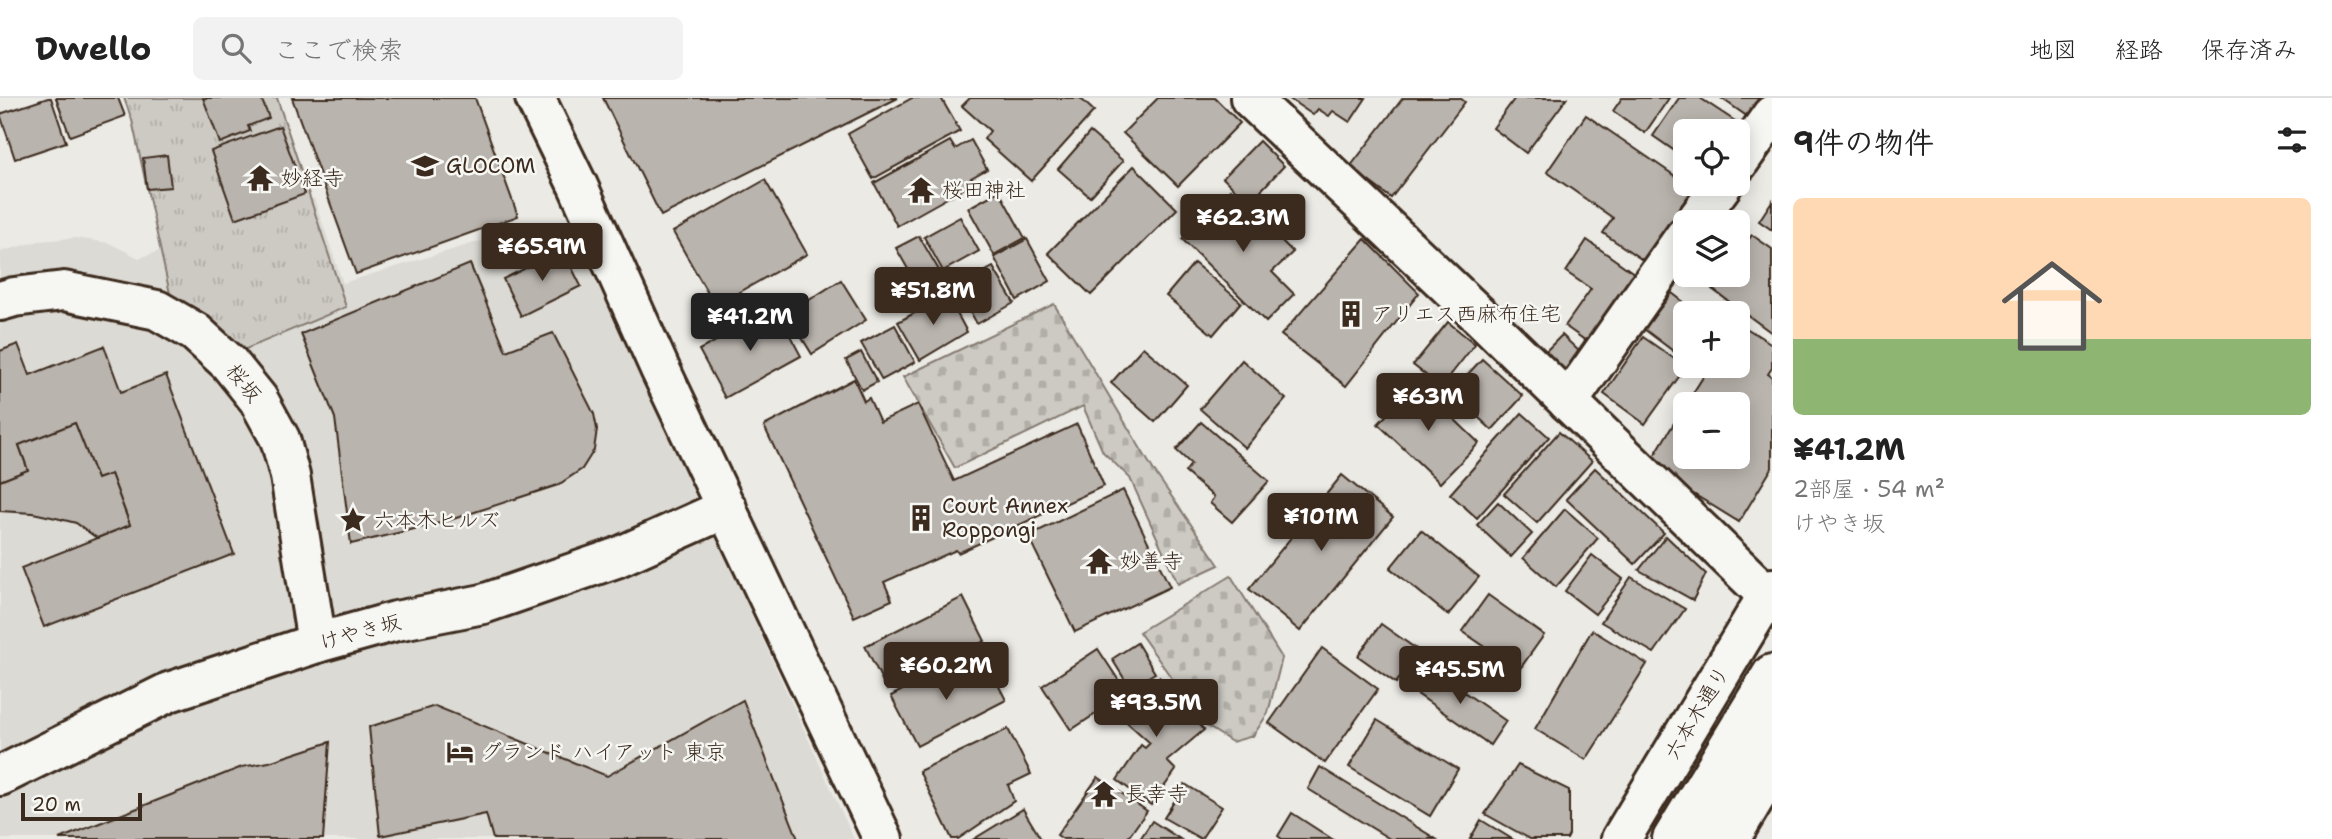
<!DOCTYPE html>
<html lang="ja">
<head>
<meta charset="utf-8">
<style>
	:root { --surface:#fff; --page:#f2f2f2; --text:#222; --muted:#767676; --line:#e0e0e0; --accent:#3b2a1e }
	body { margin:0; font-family:"Shantell Sans","Klee One",sans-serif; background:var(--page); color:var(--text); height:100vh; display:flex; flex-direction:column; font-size:26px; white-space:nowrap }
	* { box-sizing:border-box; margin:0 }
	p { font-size:23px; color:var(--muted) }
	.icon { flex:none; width:38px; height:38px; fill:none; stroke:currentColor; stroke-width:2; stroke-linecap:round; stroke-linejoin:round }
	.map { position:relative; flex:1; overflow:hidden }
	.panel { display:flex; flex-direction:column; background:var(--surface); width:560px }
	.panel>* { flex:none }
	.fabs { position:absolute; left:1673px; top:21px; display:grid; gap:14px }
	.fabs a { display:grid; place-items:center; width:77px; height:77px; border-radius:10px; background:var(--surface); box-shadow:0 4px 18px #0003; font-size:35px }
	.scale { position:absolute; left:21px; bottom:18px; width:121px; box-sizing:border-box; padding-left:7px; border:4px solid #3b2a1e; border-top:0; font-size:19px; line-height:24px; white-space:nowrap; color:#3b2a1e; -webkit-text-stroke:5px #f6f6f2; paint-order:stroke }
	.price { position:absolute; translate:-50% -60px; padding:0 16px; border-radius:7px; background:var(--accent); color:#fff; font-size:23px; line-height:46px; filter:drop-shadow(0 2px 4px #0008) }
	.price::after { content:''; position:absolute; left:50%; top:42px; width:21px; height:16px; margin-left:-10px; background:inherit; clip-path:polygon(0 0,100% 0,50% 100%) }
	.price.active { background:#222; color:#fff }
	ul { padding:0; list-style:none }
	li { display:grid; align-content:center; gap:14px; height:371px; padding:0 21px }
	li span { display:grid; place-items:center; height:217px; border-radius:10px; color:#555 }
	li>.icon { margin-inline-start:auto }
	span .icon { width:126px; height:126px; fill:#fffc; stroke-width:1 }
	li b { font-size:30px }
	h2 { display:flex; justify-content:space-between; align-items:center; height:84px; padding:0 21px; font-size:30px }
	header { display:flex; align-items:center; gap:42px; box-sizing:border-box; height:98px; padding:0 35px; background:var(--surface); border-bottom:2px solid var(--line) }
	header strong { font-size:33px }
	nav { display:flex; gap:38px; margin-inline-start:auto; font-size:24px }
	.search { width:490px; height:63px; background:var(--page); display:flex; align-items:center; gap:18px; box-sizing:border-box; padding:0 24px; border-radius:10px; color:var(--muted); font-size:26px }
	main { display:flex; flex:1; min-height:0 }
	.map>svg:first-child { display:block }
	.built { fill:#dcdad4 }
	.grass { fill:url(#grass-tufts); stroke:#847a71; stroke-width:2 }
	.cemetery { fill:url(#cemetery-stones); stroke:#847a71; stroke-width:2 }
	.building { fill:#bab4ae; stroke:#3b2a1e; stroke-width:2 }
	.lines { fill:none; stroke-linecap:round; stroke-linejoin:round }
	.minor-casing { stroke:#3b2a1e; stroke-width:44 }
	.tertiary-casing { stroke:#3b2a1e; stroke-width:44 }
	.secondary-casing { stroke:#3b2a1e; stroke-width:44 }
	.motorway-casing { stroke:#3b2a1e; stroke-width:44 }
	.minor { stroke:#f6f6f2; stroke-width:38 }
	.tertiary { stroke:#f6f6f2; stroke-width:38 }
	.secondary { stroke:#f6f6f2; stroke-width:38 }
	.motorway { stroke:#f6f6f2; stroke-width:38 }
	.labels { text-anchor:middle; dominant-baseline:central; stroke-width:5; stroke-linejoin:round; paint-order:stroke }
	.poi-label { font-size:21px; fill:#3b2a1e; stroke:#f6f6f2; text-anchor:start }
	.street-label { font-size:21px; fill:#3b2a1e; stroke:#f6f6f2 }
</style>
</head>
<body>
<header>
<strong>Dwello</strong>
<div class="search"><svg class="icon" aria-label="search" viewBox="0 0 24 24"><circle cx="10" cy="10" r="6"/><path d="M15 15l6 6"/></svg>ここで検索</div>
<nav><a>地図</a><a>経路</a><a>保存済み</a></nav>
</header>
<main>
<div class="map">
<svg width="1772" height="741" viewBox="0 0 1772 741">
	<defs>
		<pattern id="grass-tufts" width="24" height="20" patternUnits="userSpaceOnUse" patternTransform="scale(1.75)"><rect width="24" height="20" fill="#cdcac4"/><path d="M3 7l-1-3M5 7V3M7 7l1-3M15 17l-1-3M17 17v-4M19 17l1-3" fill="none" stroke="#b1aea8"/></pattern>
		<pattern id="cemetery-stones" width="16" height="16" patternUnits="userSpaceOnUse" patternTransform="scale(1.75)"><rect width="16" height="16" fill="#cdcac4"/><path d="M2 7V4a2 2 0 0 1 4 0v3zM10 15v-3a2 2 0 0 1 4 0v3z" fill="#b1aea8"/></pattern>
	</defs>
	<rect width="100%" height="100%" fill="#ebeae5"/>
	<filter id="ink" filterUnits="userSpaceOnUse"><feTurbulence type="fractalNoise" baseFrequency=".0143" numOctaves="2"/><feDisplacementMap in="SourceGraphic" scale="14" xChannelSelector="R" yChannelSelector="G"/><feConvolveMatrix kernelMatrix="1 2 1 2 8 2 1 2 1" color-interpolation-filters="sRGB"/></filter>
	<g filter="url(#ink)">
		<polygon class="built" points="314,100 343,185 494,139 510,157 572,124 854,741 0,741 0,154 39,143 75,140 109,145 139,160"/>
		<polygon class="grass" points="124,0 277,0 346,209 234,256 172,205 132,22"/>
		<g class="cemetery">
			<polygon points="1054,206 1154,373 1219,467 1178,486 1130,380 1103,354 1083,308 955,370 903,279"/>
			<polygon points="1231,478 1282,560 1268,615 1253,638 1232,644 1205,627 1139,534"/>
		</g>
		<g class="building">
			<polygon points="48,0 51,0 66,44 15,61 0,16"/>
			<polygon points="56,0 118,0 125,18 70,38"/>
			<polygon points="203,0 261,0 269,20 248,28 250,33 220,45"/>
			<polygon points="292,0 475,0 518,118 356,176"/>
			<polygon points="603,0 898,0 661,118"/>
			<polygon points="912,0 941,0 960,33 873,81 848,36"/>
			<polygon points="970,0 1080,0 1094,13 1031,83 984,41 990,33 962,8"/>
			<polygon points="1158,0 1215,0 1240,25 1178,88 1123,35"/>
			<polygon points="1288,0 1366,0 1350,24 1333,13 1329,18 1318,11 1313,17"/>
			<polygon points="1403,0 1460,0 1465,4 1391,100 1350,69"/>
			<polygon points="1515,0 1567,0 1526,55 1493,30"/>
			<polygon points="1622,0 1669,0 1645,35 1613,13"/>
			<polygon points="1679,0 1700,0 1741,27 1737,33 1685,33 1685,60 1653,38"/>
			<polygon points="1721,0 1765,0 1751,21"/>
			<polygon points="1586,17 1697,93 1647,165 1603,135 1613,120 1547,74"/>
			<polygon points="280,28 305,96 235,121 211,53"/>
			<polygon points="1090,34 1123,63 1090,99 1058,71"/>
			<polygon points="971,42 987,71 971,80 974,85 897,128 874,85 950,43 955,51"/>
			<polygon points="1259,43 1284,68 1249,105 1223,80"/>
			<polygon points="167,57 171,89 147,91 143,60"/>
			<polygon points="1134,68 1177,111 1091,197 1048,155"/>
			<polygon points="765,82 807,156 715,208 673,134"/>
			<polygon points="1230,92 1293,154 1272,174 1294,196 1266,224 1182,141"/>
			<polygon points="999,93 1025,140 994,157 968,110"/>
			<polygon points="1772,103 1772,132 1759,123"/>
			<polygon points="960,119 979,153 943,173 924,139"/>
			<polygon points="1752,137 1772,151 1772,235 1712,191 1723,177 1738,177 1738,156"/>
			<polygon points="919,138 940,174 917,187 896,150"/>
			<polygon points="1027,141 1050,183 1017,202 994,159"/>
			<polygon points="1365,141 1419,195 1346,288 1281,237"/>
			<polygon points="1587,142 1638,178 1589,245 1565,228 1591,191 1566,174"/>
			<polygon points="563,152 581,188 521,218 503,181"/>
			<polygon points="1194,165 1241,204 1213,237 1166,198"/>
			<polygon points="470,166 506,253 553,235 594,316 597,331 594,352 582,371 558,387 444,424 351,446 335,320 301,236"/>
			<polygon points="993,169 1014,205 977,226 957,189"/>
			<polygon points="841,182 866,222 812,256 787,216"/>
			<polygon points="1672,195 1698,215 1685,215 1685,262 1644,231"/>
			<polygon points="947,197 967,234 920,262 898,224"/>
			<polygon points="776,211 801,258 725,300 699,252"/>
			<polygon points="1448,224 1475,246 1441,289 1413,267"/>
			<polygon points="1738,225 1772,246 1772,270 1768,276 1772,279 1772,370 1739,424 1648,368 1685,307 1685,359 1738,359 1738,306 1686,306 1710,268 1738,268"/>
			<polygon points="895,227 915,264 882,282 861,245"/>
			<polygon points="1562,237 1583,257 1563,279 1541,258"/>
			<polygon points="1643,239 1686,269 1645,326 1604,296"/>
			<polygon points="18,246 30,277 104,248 121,294 166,277 234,456 44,529 21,470 130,427 111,376 97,381 75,325 19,347 28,372 0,383 0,253"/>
			<polygon points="1143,249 1187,287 1155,324 1111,285"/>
			<polygon points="861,254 877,284 862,292 846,262"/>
			<polygon points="1482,261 1523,298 1492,332 1451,294"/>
			<polygon points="1242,262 1286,301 1245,350 1200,311"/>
			<polygon points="854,281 864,303 869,300 880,324 918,306 954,383 1077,326 1104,388 958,455 956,452 884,484 892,502 854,519 764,328"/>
			<polygon points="1417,285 1479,345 1440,385 1378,326"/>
			<polygon points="1522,315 1549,339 1477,420 1450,396"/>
			<polygon points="1201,324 1269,383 1232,424 1210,405 1214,399 1185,374 1191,366 1176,352"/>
			<polygon points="75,325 97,381 111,376 130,427 97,440 76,425 56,420 33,415 0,413 0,383 28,372 19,347"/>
			<polygon points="1559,334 1592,363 1537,425 1504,396"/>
			<polygon points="1595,370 1664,435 1635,466 1566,401"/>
			<polygon points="1342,377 1393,419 1300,533 1249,491"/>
			<polygon points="1123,392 1170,489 1075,534 1028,438"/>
			<polygon points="1498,404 1532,436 1511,459 1477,427"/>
			<polygon points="1565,411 1598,440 1556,489 1523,460"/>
			<polygon points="1421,432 1479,479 1448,517 1390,470"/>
			<polygon points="1666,438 1706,476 1693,502 1639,472"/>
			<polygon points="1592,457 1623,481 1595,516 1565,493"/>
			<polygon points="1631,479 1685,511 1654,555 1601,524"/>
			<polygon points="1488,497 1544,537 1519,572 1462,533"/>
			<polygon points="963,499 985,543 887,592 865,548"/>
			<polygon points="1381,526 1419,553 1396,585 1358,558"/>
			<polygon points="1592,532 1647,566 1586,662 1535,631"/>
			<polygon points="1137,545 1155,575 1130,590 1112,561"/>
			<polygon points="1322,550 1378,591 1325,665 1269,625"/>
			<polygon points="1098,551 1127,595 1071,632 1042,588"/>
			<polygon points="987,565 1006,602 917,648 891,598 940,572 948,586"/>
			<polygon points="1429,570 1506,623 1490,647 1413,593"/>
			<polygon points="1159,579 1204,632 1167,663 1176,672 1151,707 1117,682 1141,647 1145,650 1150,645 1117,615"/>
			<polygon points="743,602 798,741 493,741 486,716 380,738 369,629 435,608 607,678"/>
			<polygon points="1377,622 1458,671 1430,718 1349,669"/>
			<polygon points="1008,631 1031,676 1008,687 1014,703 958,741 952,741 919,673"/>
			<polygon points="330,644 323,741 59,741 242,669 269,664"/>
			<polygon points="1518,667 1569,692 1569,737 1567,741 1530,741 1485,716"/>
			<polygon points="1320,669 1436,741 1390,741 1308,691"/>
			<polygon points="1098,679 1147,713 1127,741 1063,741 1057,737"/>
			<polygon points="1185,686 1222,709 1201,741 1164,720"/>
			<polygon points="1023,711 1041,741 974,741"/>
			<polygon points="1292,715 1332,741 1282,741 1278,738"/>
			<polygon points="1481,722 1512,741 1470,741"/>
			<polygon points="1152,723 1180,741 1140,741"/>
		</g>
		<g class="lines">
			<defs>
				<g id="minor">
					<polyline points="1250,0 1482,220 1767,497"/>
					<polyline points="1738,65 1772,17"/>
					<polyline points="1695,124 1723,86"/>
					<polyline points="1568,304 1685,138"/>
				</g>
				<g id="tertiary">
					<polyline points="535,0 578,88 660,271 883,741"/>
					<polyline points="0,203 14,199 64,193 157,212 195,234 229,265 258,301 280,341 290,378 317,545"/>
					<polyline points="0,678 169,594 317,545 396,523 483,506 616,460 727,410"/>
				</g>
				<g id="secondary">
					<polyline points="1621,741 1772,490"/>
					<polyline points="1701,741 1772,623"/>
				</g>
				<g id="motorway">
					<polyline points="1672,741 1772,576"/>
					<polyline points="1730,741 1772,671"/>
				</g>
			</defs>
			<use href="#minor" class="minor-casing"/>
			<use href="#tertiary" class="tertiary-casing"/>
			<use href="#secondary" class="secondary-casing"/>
			<use href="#motorway" class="motorway-casing"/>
			<use href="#minor" class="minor"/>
			<use href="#tertiary" class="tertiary"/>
			<use href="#secondary" class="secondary"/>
			<use href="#motorway" class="motorway"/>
		</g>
	</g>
	<defs>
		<symbol id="university-bare" viewBox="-9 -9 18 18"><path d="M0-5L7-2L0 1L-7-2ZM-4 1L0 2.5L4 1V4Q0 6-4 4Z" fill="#3b2a1e" stroke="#f6f6f2" stroke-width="2.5" paint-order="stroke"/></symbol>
		<symbol id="temple-bare" viewBox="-9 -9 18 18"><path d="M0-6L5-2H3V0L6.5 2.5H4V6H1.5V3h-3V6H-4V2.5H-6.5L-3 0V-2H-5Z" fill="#3b2a1e" stroke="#f6f6f2" stroke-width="2.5" paint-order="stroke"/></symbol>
		<symbol id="building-bare" viewBox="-9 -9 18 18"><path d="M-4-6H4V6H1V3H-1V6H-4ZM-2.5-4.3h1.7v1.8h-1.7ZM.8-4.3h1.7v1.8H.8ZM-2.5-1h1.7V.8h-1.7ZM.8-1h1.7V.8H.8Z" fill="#3b2a1e" stroke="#f6f6f2" stroke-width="2.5" paint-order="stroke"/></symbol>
		<symbol id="sight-bare" viewBox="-9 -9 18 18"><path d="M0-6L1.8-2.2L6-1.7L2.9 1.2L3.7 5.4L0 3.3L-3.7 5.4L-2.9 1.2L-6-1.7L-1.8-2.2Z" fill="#3b2a1e" stroke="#f6f6f2" stroke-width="2.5" paint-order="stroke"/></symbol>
		<symbol id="hotel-bare" viewBox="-9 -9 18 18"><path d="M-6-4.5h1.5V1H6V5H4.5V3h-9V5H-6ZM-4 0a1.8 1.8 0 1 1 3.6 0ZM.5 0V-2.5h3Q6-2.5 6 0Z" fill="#3b2a1e" stroke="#f6f6f2" stroke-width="2.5" paint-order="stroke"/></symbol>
	</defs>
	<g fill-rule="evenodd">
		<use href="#university-bare" x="406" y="49" width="38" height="38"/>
		<use href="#temple-bare" x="241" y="61" width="38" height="38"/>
		<use href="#temple-bare" x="902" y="73" width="38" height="38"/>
		<use href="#building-bare" x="1332" y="197" width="38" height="38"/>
		<use href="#building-bare" x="902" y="401" width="38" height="38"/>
		<use href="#sight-bare" x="334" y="403" width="38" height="38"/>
		<use href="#temple-bare" x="1080" y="444" width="38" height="38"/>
		<use href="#hotel-bare" x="441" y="635" width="38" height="38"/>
		<use href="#temple-bare" x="1085" y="677" width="38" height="38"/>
	</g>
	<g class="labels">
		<g class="poi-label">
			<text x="446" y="68">GLOCOM</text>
			<text x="281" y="80">妙経寺</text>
			<text x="942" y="92">桜田神社</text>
			<text x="1372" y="216">アリエス西麻布住宅</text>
			<text x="942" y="408">Court Annex<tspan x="942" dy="24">Roppongi</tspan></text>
			<text x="374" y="422">六本木ヒルズ</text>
			<text x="1120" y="463">妙善寺</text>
			<text x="481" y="654">グランド ハイアット 東京</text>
			<text x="1125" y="696">長幸寺</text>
		</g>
		<g class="street-label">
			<text transform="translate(244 285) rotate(51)">桜坂</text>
			<text transform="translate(360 534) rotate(-15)">けやき坂</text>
			<text transform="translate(1697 615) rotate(-59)">六本木通り</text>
		</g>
	</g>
</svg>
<div class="fabs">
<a><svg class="icon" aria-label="locate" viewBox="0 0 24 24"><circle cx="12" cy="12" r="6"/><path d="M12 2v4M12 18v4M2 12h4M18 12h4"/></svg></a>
<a><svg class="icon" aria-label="layers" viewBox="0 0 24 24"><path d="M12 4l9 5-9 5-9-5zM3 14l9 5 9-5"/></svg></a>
<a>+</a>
<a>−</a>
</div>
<div class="scale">20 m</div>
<b class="price" style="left:1243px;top:156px">¥62.3M</b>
<b class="price" style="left:542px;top:185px">¥65.9M</b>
<b class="price" style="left:933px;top:229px">¥51.8M</b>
<b class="price active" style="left:750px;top:255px">¥41.2M</b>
<b class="price" style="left:1428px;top:335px">¥63M</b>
<b class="price" style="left:1321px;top:455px">¥101M</b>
<b class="price" style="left:946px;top:604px">¥60.2M</b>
<b class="price" style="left:1460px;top:608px">¥45.5M</b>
<b class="price" style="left:1156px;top:641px">¥93.5M</b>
</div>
<section class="panel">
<h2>9件の物件<svg class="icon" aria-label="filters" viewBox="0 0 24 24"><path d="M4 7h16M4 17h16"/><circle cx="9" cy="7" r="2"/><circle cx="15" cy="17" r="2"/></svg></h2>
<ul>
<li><span style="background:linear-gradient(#ffd9b3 65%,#8fb573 0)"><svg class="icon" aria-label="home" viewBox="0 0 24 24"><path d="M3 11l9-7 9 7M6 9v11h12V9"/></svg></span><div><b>¥41.2M</b><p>2部屋 · 54 m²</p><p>けやき坂</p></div></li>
</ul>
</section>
</main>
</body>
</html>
